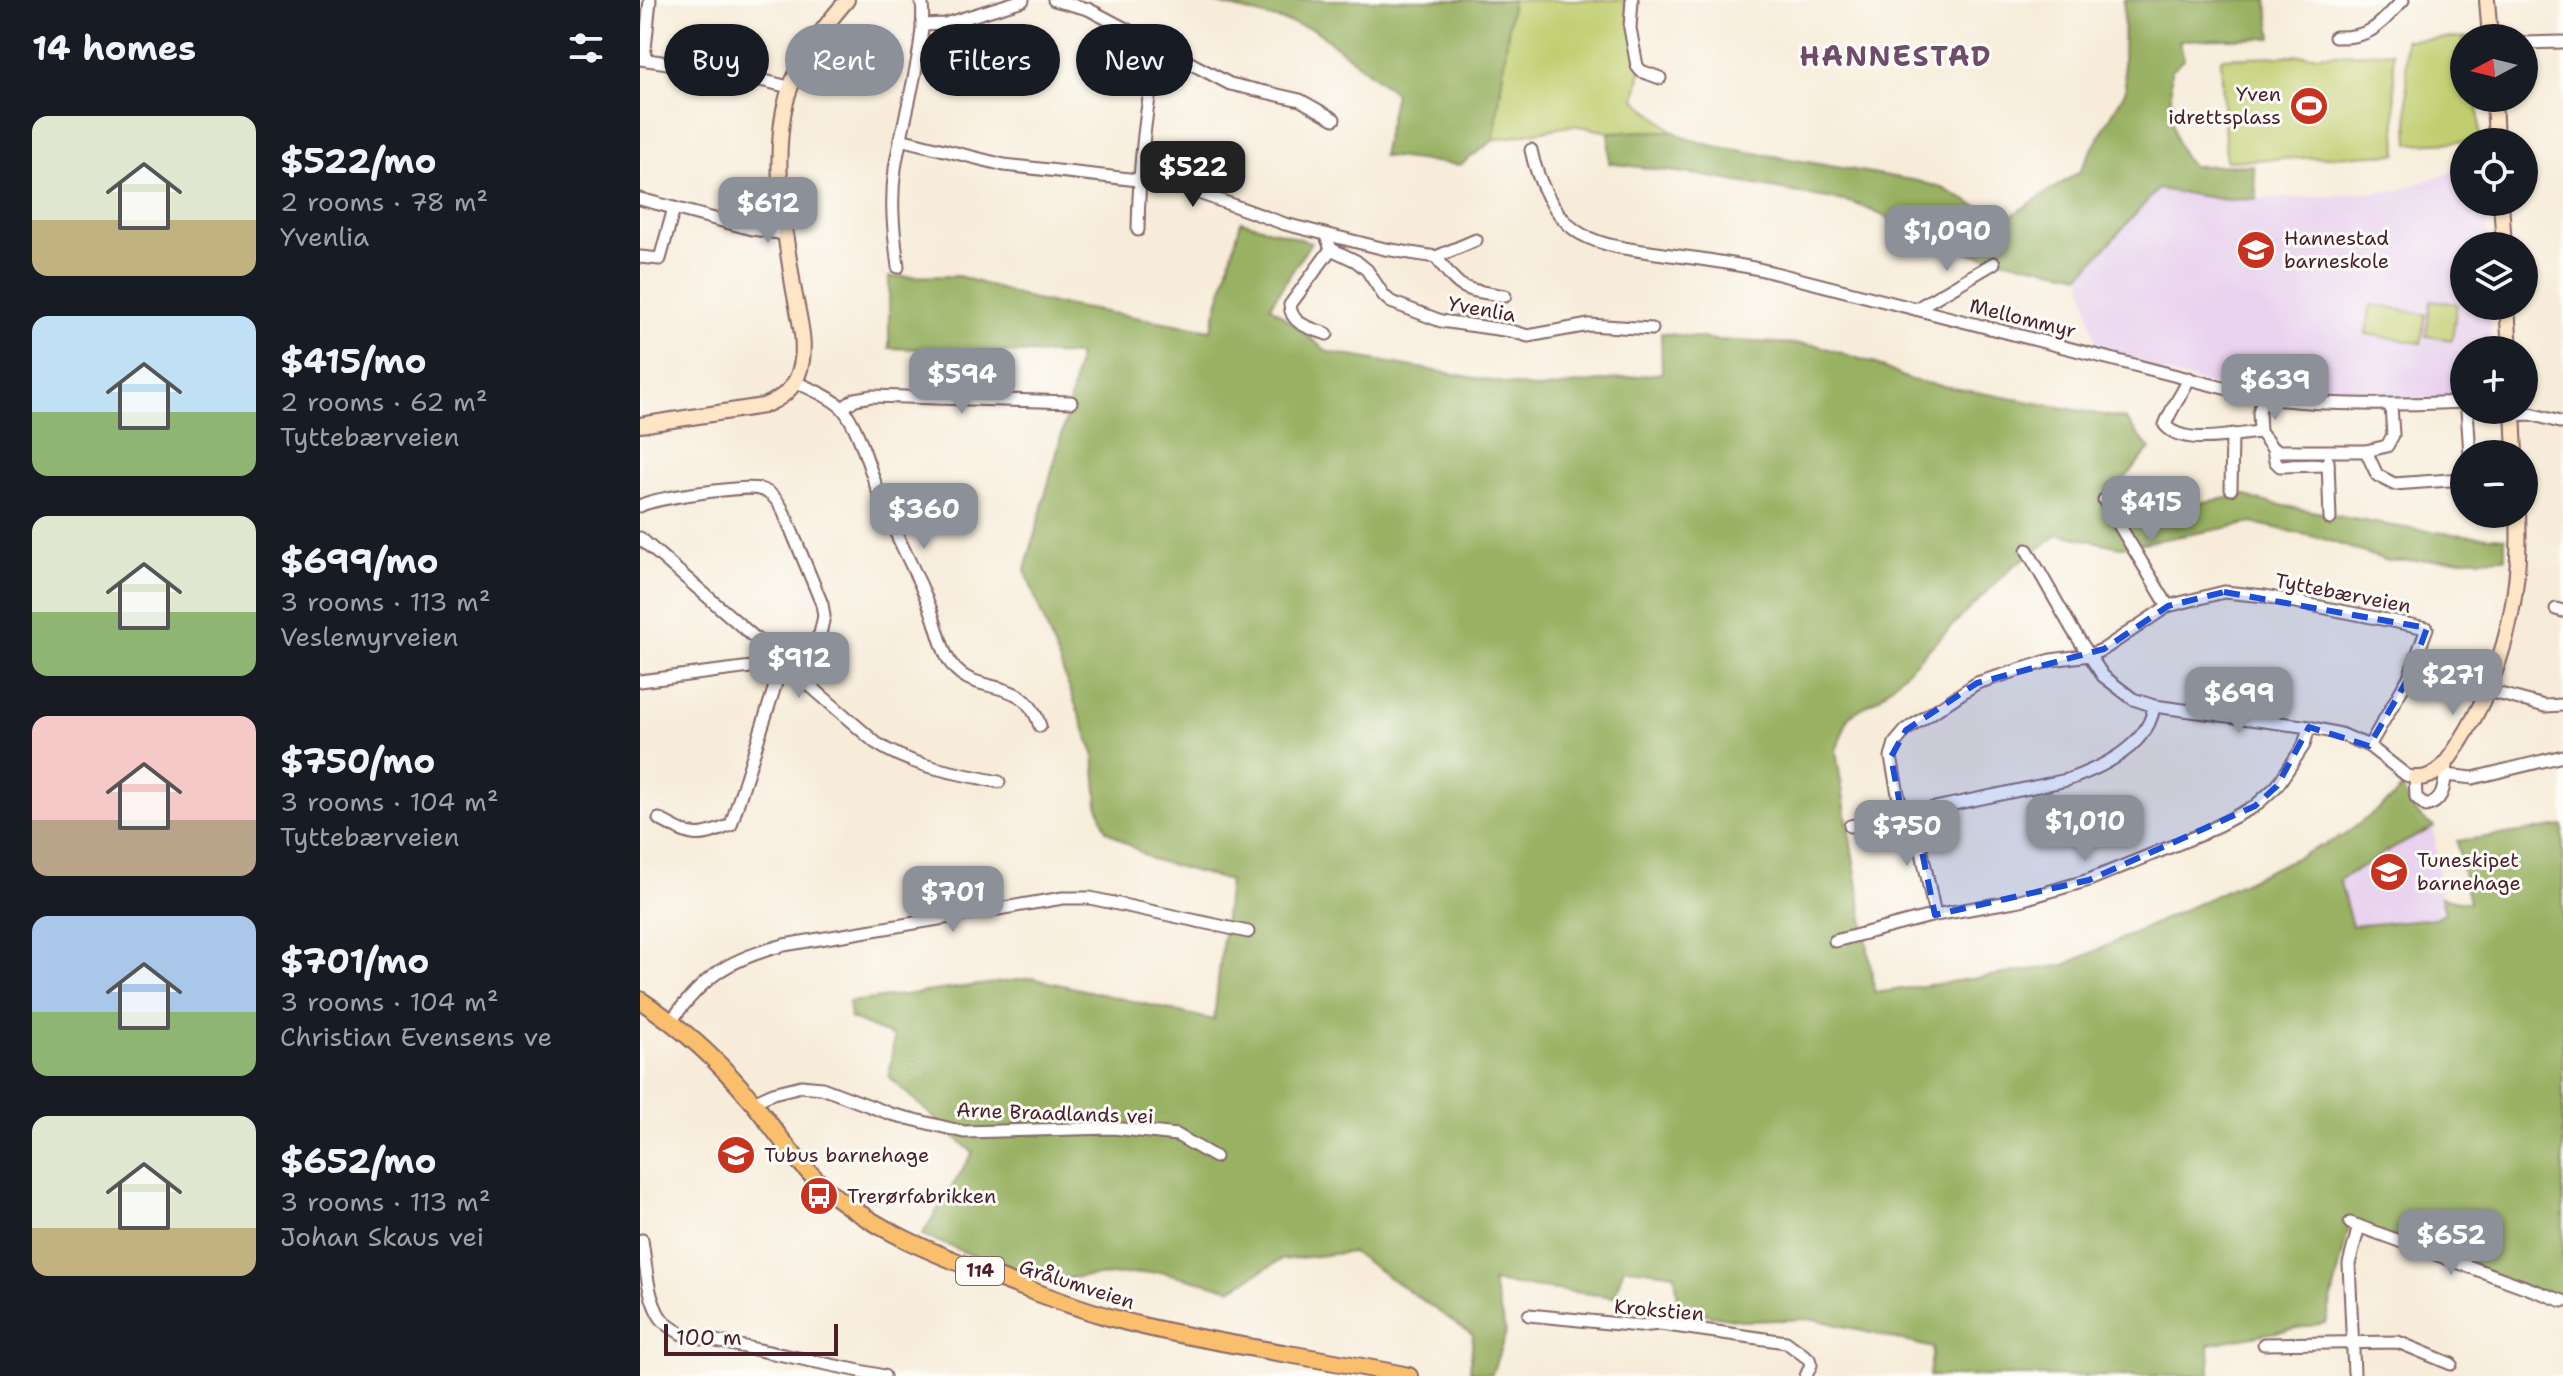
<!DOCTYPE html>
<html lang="en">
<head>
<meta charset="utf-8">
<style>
	:root { --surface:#171b24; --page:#242831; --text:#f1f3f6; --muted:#9ea1a6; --accent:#8c9099 }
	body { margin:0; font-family:"Shantell Sans",sans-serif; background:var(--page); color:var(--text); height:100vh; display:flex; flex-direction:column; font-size:30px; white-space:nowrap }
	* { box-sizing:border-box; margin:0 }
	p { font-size:26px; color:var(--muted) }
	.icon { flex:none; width:44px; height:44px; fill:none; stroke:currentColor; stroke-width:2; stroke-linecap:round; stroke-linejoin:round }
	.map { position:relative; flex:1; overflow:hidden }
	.side { display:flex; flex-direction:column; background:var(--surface); width:640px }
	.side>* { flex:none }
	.hud { position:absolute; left:24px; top:24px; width:760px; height:72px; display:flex; gap:16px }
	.needle { width:52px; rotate:263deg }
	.buttons { position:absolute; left:1810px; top:24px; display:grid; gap:16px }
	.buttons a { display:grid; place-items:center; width:88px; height:88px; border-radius:50%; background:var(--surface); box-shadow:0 2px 6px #0004; font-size:40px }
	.scale { position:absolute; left:24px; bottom:20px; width:174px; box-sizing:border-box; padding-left:8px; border:4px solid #4a1f2b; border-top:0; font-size:22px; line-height:28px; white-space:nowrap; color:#4a1f2b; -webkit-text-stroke:6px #fdfcf7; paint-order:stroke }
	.price { position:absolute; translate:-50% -68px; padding:0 18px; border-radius:16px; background:var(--accent); color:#fff; font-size:26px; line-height:52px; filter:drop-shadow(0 2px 4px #0008) }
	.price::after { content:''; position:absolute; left:50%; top:48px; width:24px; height:18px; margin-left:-12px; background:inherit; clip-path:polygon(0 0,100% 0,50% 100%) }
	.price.current { background:#222; color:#fff }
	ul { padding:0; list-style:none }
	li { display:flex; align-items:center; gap:24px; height:200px; padding:0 32px }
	li span { display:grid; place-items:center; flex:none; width:224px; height:160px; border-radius:16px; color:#555 }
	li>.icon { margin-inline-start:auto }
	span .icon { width:96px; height:96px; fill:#fffc; stroke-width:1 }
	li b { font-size:34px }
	h2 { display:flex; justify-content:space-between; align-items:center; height:96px; padding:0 32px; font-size:34px }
	.tag { padding:0 28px; border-radius:36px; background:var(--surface); box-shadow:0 2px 6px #0004; font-size:28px; line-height:72px }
	.tag.current { background:var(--accent); color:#fff }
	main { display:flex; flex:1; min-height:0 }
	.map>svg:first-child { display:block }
	.built { fill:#e8d2ee }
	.green { fill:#c1ce6f; stroke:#86764d; stroke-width:2 }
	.forest { fill:#98b162; stroke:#716846; stroke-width:2 }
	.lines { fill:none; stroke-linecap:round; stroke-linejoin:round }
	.street-casing { stroke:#876768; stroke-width:15 }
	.secondary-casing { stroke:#876768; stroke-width:18 }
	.primary-casing { stroke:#876768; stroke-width:20 }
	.street { stroke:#fff; stroke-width:11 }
	.secondary { stroke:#fde5c5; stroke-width:14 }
	.primary { stroke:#f9bf6d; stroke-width:16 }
	.marked { fill:#1d4ed8; fill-opacity:0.2; stroke:#1d4ed8; stroke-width:6; stroke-dasharray:16 10; stroke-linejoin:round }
	.labels { text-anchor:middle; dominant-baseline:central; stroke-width:6; stroke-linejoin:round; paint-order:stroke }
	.shield { fill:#fdfcf7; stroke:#806168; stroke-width:2 }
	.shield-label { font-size:18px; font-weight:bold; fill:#4a1f2b }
	.poi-label { font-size:20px; fill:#4a1f2b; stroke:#fdfcf7; text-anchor:start }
	.street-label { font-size:20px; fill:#4a1f2b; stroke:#fdfcf7 }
	.district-label { font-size:28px; font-weight:bold; letter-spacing:2px; fill:#6e4c6a; stroke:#fdfcf7 }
</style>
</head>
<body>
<main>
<section class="side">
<h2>14 homes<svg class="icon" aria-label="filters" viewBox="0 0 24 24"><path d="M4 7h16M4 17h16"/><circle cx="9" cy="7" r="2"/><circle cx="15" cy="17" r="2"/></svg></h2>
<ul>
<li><span style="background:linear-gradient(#dfe7d0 65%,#c2b280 0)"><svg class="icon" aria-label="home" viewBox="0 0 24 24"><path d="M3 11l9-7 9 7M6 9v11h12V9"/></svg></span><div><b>$522/mo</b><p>2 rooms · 78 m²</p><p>Yvenlia</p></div></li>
<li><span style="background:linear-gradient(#bfe0f5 60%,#8fb573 0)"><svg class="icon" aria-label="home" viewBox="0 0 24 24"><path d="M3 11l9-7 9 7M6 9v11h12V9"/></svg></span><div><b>$415/mo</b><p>2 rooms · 62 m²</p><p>Tyttebærveien</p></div></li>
<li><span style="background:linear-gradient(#dfe7d0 60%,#8fb573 0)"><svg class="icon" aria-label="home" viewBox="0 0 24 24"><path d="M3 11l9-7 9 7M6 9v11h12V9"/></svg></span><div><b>$699/mo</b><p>3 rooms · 113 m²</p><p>Veslemyrveien</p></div></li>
<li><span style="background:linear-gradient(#f6c9c9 65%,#b9a48a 0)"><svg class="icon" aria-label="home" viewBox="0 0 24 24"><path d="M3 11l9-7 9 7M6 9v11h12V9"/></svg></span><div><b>$750/mo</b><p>3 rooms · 104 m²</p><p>Tyttebærveien</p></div></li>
<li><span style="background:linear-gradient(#a9c7e8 60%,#8fb573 0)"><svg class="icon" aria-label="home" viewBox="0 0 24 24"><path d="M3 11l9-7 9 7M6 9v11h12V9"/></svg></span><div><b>$701/mo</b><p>3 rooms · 104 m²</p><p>Christian Evensens ve</p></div></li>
<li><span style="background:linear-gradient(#dfe7d0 70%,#c2b280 0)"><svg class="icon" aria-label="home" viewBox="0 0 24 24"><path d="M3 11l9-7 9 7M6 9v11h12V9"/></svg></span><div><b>$652/mo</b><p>3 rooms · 113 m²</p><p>Johan Skaus vei</p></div></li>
</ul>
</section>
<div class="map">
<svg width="1923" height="1376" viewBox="0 0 1923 1376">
	<rect width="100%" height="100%" fill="#fdfcf7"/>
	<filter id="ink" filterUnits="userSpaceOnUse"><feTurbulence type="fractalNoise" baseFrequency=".0125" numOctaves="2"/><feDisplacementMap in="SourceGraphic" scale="16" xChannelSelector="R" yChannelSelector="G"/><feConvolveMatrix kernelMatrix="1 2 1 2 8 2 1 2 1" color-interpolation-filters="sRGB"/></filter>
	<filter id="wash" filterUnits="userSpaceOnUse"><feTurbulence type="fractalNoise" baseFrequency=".006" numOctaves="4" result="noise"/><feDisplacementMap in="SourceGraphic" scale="32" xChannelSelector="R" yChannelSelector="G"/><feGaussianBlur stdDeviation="1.8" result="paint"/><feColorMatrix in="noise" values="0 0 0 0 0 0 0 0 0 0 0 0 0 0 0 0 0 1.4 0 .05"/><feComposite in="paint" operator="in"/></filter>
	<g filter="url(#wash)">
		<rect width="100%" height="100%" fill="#f7ecd9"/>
		<g class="built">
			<polygon points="1824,168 1824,202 1846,202 1848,246 1824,246 1824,306 1850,306 1851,350 1824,350 1824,398 1810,403 1623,398 1458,356 1441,275 1518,189 1586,200 1678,197 1759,190"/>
			<polygon points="1794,827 1801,897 1805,913 1794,918 1712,926 1699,881 1746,852"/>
		</g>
		<g class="green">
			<polygon points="872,0 984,0 1001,71 995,99 1033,131 969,132 934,125 854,140"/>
			<polygon points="1836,37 1824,38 1824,98 1838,98 1840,141 1769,144 1765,40"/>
			<polygon points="1753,52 1757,154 1586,161 1581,58"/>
			<polygon points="1791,300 1817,304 1812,340 1786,336"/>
			<polygon points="1731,305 1786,314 1781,343 1726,334"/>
		</g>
		<g class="forest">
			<polygon points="564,0 872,0 854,140 820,165 742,156 755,93 674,29"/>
			<path d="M1484 0H1627L1632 38 1539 40 1544 59 1531 71C1531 102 1528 143 1552 166L1613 165 1617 199 1586 200 1518 189 1441 275 1329 253 1214 203 1059 175 969 163V132L1033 131 1045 138 1074 146 1278 181 1302 188 1358 217 1366 219 1439 172 1486 90 1483 64Z"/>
			<path d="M601 221 671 242 630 306 688 352 898 389 1022 373 1021 333 1075 340 1176 345 1236 364 1270 380 1485 419 1510 449 1474 491 1522 509 1605 495 1616 500C1699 517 1780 534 1865 538V558L1748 561 1684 539 1613 523 1481 547 1419 534 1372 567 1240 697 1209 716 1196 751 1235 993 1425 965 1703 836 1753 798 1763 787C1767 808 1777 815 1794 827L1746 852 1699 880 1712 926 1794 918 1805 913 1801 897 1829 903 1817 841 1923 826V1301L1710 1223 1686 1323 1569 1344 1570 1376H1289L1293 1348 1174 1319 1107 1321 1039 1310 1035 1274 984 1267 974 1297 852 1282 866 1333 852 1374 830 1371 833 1335 712 1252 641 1260 591 1289 522 1272 393 1280 282 1235 333 1153 249 1077 254 1037 210 1018 209 1002 392 978 574 1020 589 881 511 859 466 830 458 806 454 754 385 570 428 411 439 355 249 348V277L319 276 394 300 571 330Z"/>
		</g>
	</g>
	<g filter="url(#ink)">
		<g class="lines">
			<defs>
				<g id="street">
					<polyline points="414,0 448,9 590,84 660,100 694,119"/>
					<polyline points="992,0 990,28 997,66 1001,71 1020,78"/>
					<polyline points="282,25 305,24 383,0"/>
					<path d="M1695 37C1732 38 1739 25 1763 0"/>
					<polyline points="1884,43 1923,42"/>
					<polyline points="0,59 84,71 149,87"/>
					<polyline points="4,59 10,0"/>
					<polyline points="260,139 364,165 534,184 645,224 745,249 796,257 836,240"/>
					<path d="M891 150C897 179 914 218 941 234 968 249 1001 250 1031 255 1062 259 1092 263 1123 270L1623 398C1691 406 1755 405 1824 402"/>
					<polyline points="0,199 112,229 145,234"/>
					<path d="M498 230C499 168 505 107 519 46"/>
					<polyline points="686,236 691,249 716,261 727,270 744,296 751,302 801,321 871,331 888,336 949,325 1012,329"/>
					<polyline points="0,257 20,259 34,208"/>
					<path d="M796 257C823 293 821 288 865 296"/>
					<path d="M258 267C254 234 250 203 255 169 260 131 290 31 281 0"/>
					<polyline points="1276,309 1354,263"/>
					<path d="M687 334C671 328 651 325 650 305L691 249"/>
					<path d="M1549 378C1542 395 1531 408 1525 425 1543 447 1595 434 1620 432L1633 449 1640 451H1726L1747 446 1753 435 1751 406"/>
					<path d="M155 382C169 388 192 397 203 409 219 427 231 475 241 499 255 535 275 569 289 605 296 622 299 640 307 657 330 702 382 669 400 726"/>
					<polyline points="203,408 215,399 232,396 431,402"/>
					<polyline points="1827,410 1830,454"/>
					<polyline points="1874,415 1891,414 1923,423"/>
					<polyline points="1620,432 1619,412 1623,398"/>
					<polyline points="1633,449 1635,461 1640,466 1688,465"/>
					<polyline points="1726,451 1737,475 1754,484 1824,479"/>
					<polyline points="1688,461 1690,519"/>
					<polyline points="1591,489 1592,434"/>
					<polyline points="1464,500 1528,606"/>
					<path d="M0 506C12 498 105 485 119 489 133 492 140 503 145 515L182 604 184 616 180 634 170 647 151 662 0 681"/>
					<path d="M0 538 236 743C272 767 317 773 359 782"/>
					<path d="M1387 550 1432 629 1463 676 1493 699 1514 706 1669 727 1701 734 1729 746 1766 775 1775 778 1776 797 1786 806C1808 801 1803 778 1808 761"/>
					<polyline points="1916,609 1923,611"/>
					<polyline points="1849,691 1905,706 1923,705"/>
					<polyline points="1806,775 1833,778 1923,756"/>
					<polyline points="1274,813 1295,915"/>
					<polyline points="1262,815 1251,757 1255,743 1266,730 1337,683 1411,660 1450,655 1464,649 1528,606 1584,592 1625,596 1787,628 1769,677 1729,746"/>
					<path d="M19 819C53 837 55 840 91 825L142 664"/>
					<path d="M1210 826 1427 780C1461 768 1509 746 1514 706"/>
					<polyline points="1195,941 1295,915 1380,900 1449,880 1562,834 1615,806 1637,786 1664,745 1669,727"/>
					<path d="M31 1021C66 974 88 960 144 945L423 898H450L608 932"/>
					<polyline points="113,1102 133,1093 161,1086 182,1088 251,1114 324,1132 473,1128 537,1135 575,1157"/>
					<polyline points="1710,1223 1923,1301"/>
					<path d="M2 1240C6 1265 7 1297 21 1318 26 1325 35 1330 42 1334L244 1376"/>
					<polyline points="889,1315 999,1326 1020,1324 1146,1342 1169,1359 1171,1365 1166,1376"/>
					<polyline points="1624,1344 1758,1342 1811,1364"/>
					<polyline points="1714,1373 1709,1264 1719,1226"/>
				</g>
				<g id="secondary">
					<polyline points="1847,0 1850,38"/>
					<polyline points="1854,98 1856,142"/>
					<polyline points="1861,202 1864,246"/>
					<polyline points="1867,306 1870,350"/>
					<polyline points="1873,410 1875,454"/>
					<path d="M0 425 123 406C141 399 155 389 160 369 168 343 157 311 153 285 144 227 133 168 144 110 152 68 180 31 207 0"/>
					<path d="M1775 778C1798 780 1809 759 1820 742 1864 672 1882 597 1878 514"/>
				</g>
				<path id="primary" d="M0 1000C43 1028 80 1062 112 1101 139 1135 161 1170 196 1197 240 1231 289 1251 340 1271 395 1292 450 1314 507 1327 594 1347 682 1358 769 1376"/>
			</defs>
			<use href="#street" class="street-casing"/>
			<use href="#secondary" class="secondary-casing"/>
			<use href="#primary" class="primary-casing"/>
			<use href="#street" class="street"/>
			<use href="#secondary" class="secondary"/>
			<use href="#primary" class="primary"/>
		</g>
	</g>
	<path class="marked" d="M1584 592 1787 628 1769 677 1729 746 1669 727 1637 786 1615 806 1449 880 1295 915 1274 813 1262 815 1251 757 1266 730 1337 683 1464 649 1528 606Z"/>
	<defs>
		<symbol id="stadium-disc" viewBox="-11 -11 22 22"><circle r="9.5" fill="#c8321e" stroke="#fdfcf7"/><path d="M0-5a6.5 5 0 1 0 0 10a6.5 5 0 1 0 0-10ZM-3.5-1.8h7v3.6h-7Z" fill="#fff"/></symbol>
		<symbol id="school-disc" viewBox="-11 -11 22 22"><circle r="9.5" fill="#c8321e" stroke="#fdfcf7"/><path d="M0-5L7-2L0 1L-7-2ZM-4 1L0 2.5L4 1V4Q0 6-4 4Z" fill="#fff"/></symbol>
		<symbol id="bus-disc" viewBox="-11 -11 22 22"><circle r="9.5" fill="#c8321e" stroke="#fdfcf7"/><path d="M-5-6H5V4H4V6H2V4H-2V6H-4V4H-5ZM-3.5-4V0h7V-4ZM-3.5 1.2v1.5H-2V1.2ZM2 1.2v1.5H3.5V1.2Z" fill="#fff"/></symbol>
	</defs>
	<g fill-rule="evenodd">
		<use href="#stadium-disc" x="1647" y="84" width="44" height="44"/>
		<use href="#school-disc" x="1594" y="228" width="44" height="44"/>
		<use href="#school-disc" x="1727" y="850" width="44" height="44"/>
		<use href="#school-disc" x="74" y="1133" width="44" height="44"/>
		<use href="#bus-disc" x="157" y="1174" width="44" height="44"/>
	</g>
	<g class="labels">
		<rect class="shield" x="316" y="1257" width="48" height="28" rx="6"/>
		<g class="shield-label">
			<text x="340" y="1271">114</text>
		</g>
		<g class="poi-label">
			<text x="1641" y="94" text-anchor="end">Yven<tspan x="1641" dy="23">idrettsplass</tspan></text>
			<text x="1644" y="238">Hannestad<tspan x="1644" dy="23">barneskole</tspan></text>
			<text x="1777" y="860">Tuneskipet<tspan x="1777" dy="23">barnehage</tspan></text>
			<text x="124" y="1155">Tubus barnehage</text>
			<text x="207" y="1196">Trerørfabrikken</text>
		</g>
		<g class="street-label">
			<text transform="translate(842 309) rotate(10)">Yvenlia</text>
			<text transform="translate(1383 318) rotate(14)">Mellommyr</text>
			<text transform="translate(1703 593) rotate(11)">Tyttebærveien</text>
			<text transform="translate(415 1113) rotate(2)">Arne Braadlands vei</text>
			<text transform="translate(437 1284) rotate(18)">Grålumveien</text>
			<text transform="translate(1019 1310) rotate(5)">Krokstien</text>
		</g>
		<g class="district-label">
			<text x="1256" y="56">HANNESTAD</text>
		</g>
	</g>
</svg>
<div class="buttons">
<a><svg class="needle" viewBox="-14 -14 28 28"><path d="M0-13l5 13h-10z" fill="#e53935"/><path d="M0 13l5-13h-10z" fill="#9ea1a6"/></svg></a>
<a><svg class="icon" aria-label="locate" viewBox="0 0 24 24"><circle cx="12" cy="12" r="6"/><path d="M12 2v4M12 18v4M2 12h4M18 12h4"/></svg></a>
<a><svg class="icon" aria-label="layers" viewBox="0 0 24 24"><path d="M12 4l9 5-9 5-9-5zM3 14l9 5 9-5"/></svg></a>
<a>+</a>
<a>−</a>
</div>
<div class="scale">100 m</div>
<b class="price current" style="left:553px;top:209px">$522</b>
<b class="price" style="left:128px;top:245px">$612</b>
<b class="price" style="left:1307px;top:273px">$1,090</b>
<b class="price" style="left:322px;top:416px">$594</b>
<b class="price" style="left:1635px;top:422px">$639</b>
<b class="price" style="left:1511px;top:544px">$415</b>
<b class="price" style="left:284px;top:551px">$360</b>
<b class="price" style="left:159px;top:700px">$912</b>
<b class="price" style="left:1813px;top:717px">$271</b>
<b class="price" style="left:1599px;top:735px">$699</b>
<b class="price" style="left:1445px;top:863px">$1,010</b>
<b class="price" style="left:1267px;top:868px">$750</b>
<b class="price" style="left:313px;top:934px">$701</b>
<b class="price" style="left:1811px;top:1277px">$652</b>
<div class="hud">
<a class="tag">Buy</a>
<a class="tag current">Rent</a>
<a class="tag">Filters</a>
<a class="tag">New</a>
</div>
</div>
</main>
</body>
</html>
